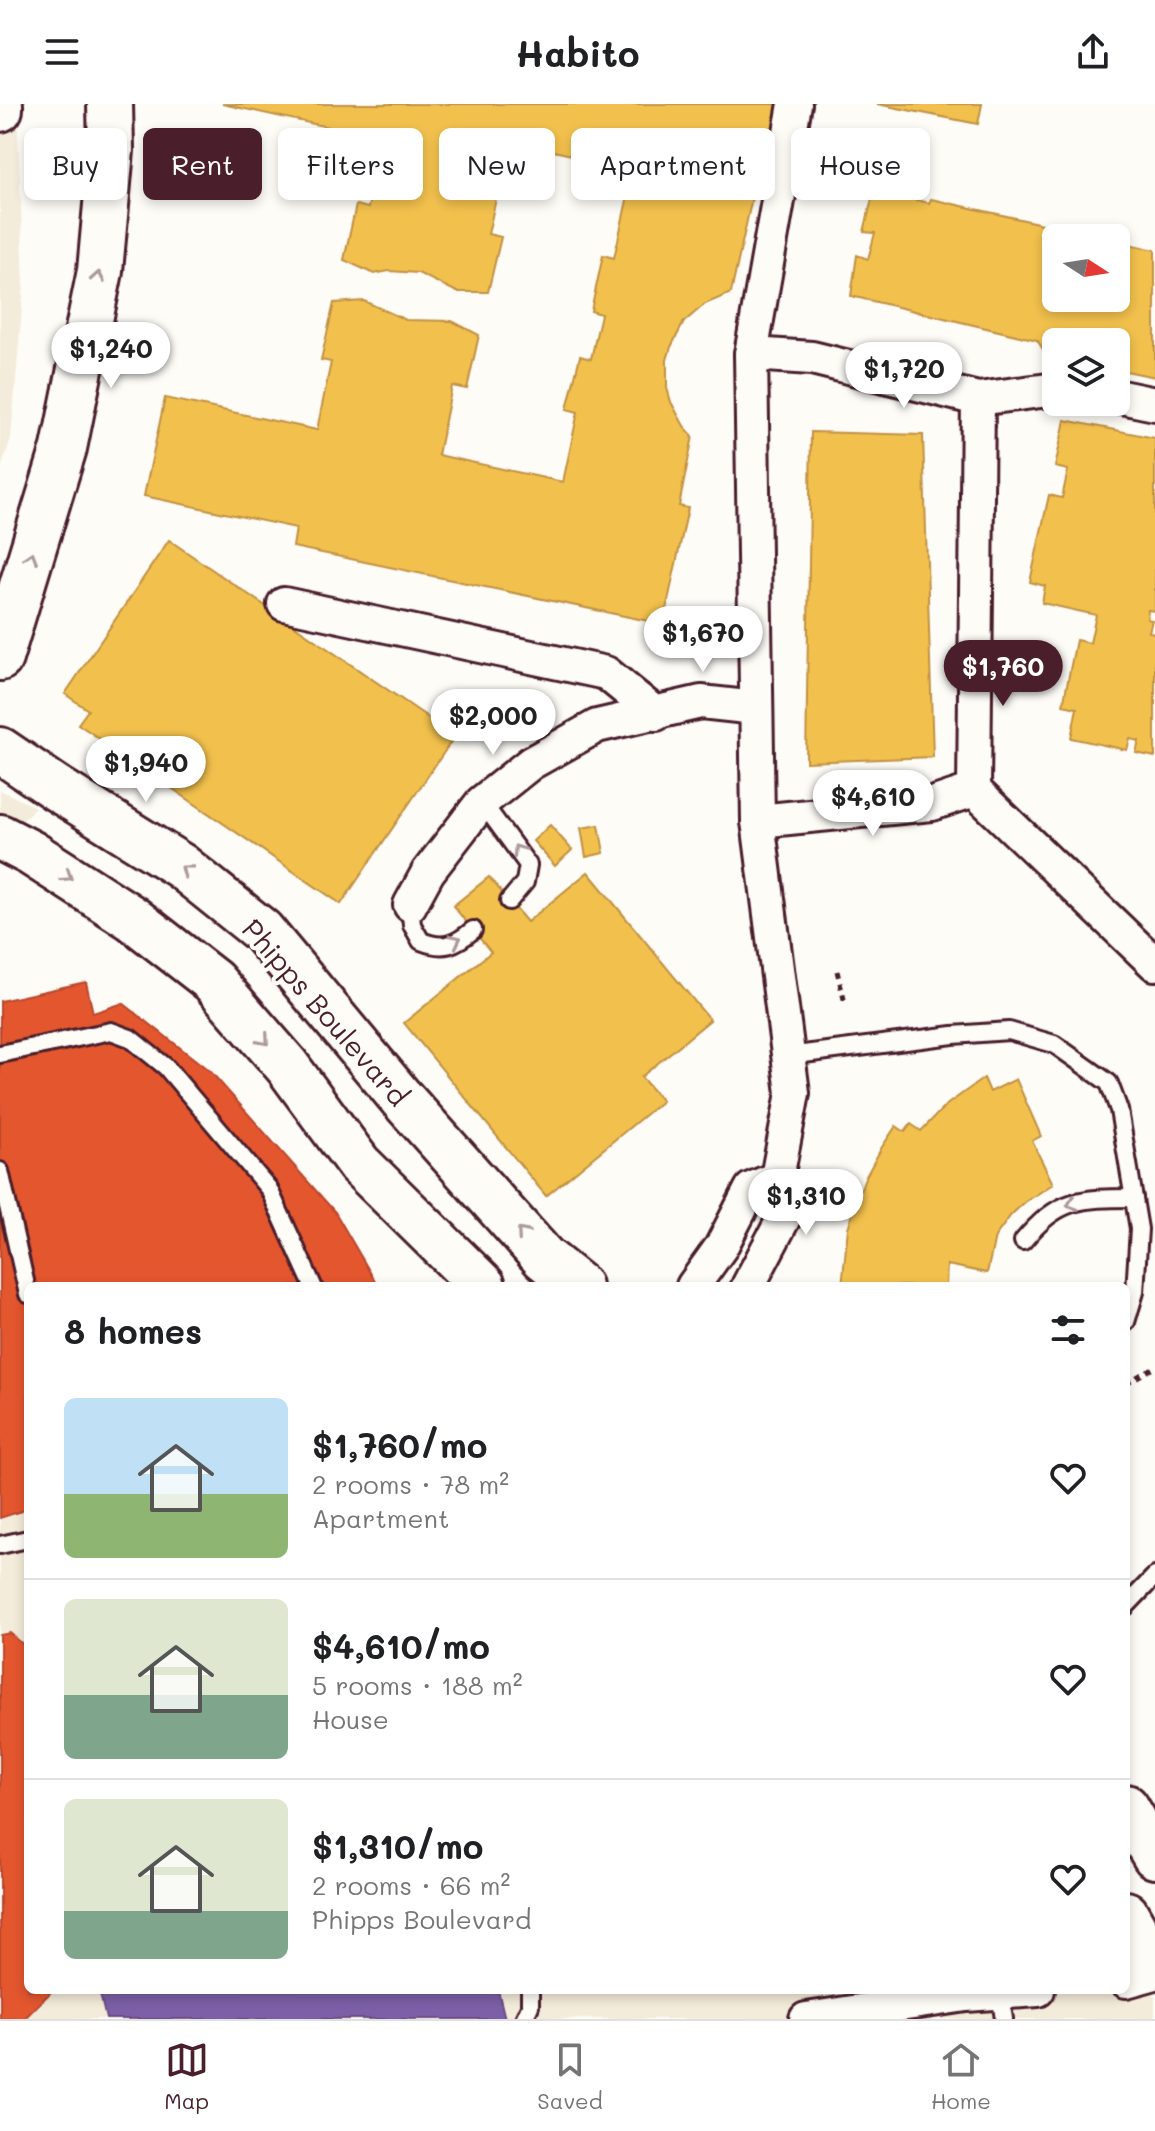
<!DOCTYPE html>
<html lang="en">
<head>
<meta charset="utf-8">
<style>
	:root { --surface:#fff; --page:#f2f2f2; --text:#202124; --muted:#757577; --line:#e0e0e0; --accent:#4a1f2b }
	body { margin:0; font-family:Mali,sans-serif; background:var(--page); color:var(--text); height:100vh; display:flex; flex-direction:column; font-size:30px; white-space:nowrap }
	* { box-sizing:border-box; margin:0 }
	p { font-size:26px; color:var(--muted) }
	.icon { flex:none; width:44px; height:44px; fill:none; stroke:currentColor; stroke-width:2; stroke-linecap:round; stroke-linejoin:round }
	.map { position:relative; flex:1; overflow:hidden }
	.drawer { position:absolute; left:24px; top:1178px; width:1106px; height:712px; display:flex; flex-direction:column; background:var(--surface); border-radius:12px; box-shadow:0 4px 12px #0003 }
	.drawer>* { flex:none }
	.banner { position:absolute; left:24px; top:24px; width:1108px; height:72px; display:flex; gap:16px }
	.needle { width:52px; rotate:102deg }
	.tools { position:absolute; left:1042px; top:120px; display:grid; gap:16px }
	.tools a { display:grid; place-items:center; width:88px; height:88px; border-radius:12px; background:var(--surface); box-shadow:0 4px 12px #0003; font-size:40px }
	.price { position:absolute; translate:-50% -68px; padding:0 18px; border-radius:28px; background:#fff; color:#222; font-size:26px; line-height:52px; filter:drop-shadow(0 2px 4px #0008) }
	.price::after { content:''; position:absolute; left:50%; top:48px; width:24px; height:18px; margin-left:-12px; background:inherit; clip-path:polygon(0 0,100% 0,50% 100%) }
	.price.selected { background:var(--accent); color:#fff }
	ul { padding:0; list-style:none }
	li { display:flex; align-items:center; gap:24px; height:200px; padding:0 40px }
	li+li { border-top:2px solid var(--line) }
	li span { display:grid; place-items:center; flex:none; width:224px; height:160px; border-radius:12px; color:#555 }
	li>.icon { margin-inline-start:auto }
	span .icon { width:96px; height:96px; fill:#fffc; stroke-width:1 }
	li b { font-size:34px }
	h2 { display:flex; justify-content:space-between; align-items:center; height:96px; padding:0 40px; font-size:34px }
	.chip { padding:0 28px; border-radius:12px; background:var(--surface); box-shadow:0 4px 12px #0003; font-size:28px; line-height:72px }
	.chip.selected { background:var(--accent); color:#fff }
	header { display:flex; justify-content:space-between; align-items:center; height:104px; padding:0 40px; background:var(--surface); font-size:36px; font-weight:800 }
	.tabs { display:flex; justify-content:space-around; align-items:center; height:112px; border-top:2px solid var(--line); background:var(--surface); font-size:22px; color:var(--muted) }
	.tabs a { display:grid; justify-items:center; gap:4px }
	.tabs .selected { color:var(--accent) }
	.map>svg:first-child { display:block }
	.built { fill:#f4ecda }
	.homes { fill:#f2c14e; stroke:#c09044; stroke-width:2 }
	.shops { fill:#e4572e; stroke:#b6462d; stroke-width:2 }
	.offices { fill:#7b5ea7; stroke:#6c4b82; stroke-width:2 }
	.lines { fill:none; stroke-linecap:round; stroke-linejoin:round }
	.lane-casing { stroke:#4a1f2b; stroke-width:22 }
	.street-casing { stroke:#4a1f2b; stroke-width:38 }
	.secondary-casing { stroke:#4a1f2b; stroke-width:50 }
	.path { stroke:#4a1f2b; stroke-width:5; stroke-dasharray:6 6; stroke-linecap:butt }
	.lane { stroke:#fdfcf7; stroke-width:16 }
	.street { stroke:#fdfcf7; stroke-width:32 }
	.secondary { stroke:#fdfcf7; stroke-width:44 }
	.oneway { stroke:#ac999b }
	.labels { text-anchor:middle; dominant-baseline:central; stroke-width:8; stroke-linejoin:round; paint-order:stroke }
	.street-label { font-size:28px; fill:#4a1f2b; stroke:#fdfcf7 }
</style>
</head>
<body>
<header><svg class="icon" aria-label="menu" viewBox="0 0 24 24"><path d="M4 6h16M4 12h16M4 18h16"/></svg>Habito<svg class="icon" aria-label="share" viewBox="0 0 24 24"><path d="M12 15V3M7 8l5-5 5 5M5 13v7h14v-7"/></svg></header>
<div class="map">
<svg width="1155" height="1915" viewBox="0 0 1155 1915">
	<rect width="100%" height="100%" fill="#fdfcf7"/>
	<filter id="ink" filterUnits="userSpaceOnUse"><feTurbulence type="fractalNoise" baseFrequency=".0125" numOctaves="2"/><feDisplacementMap in="SourceGraphic" scale="16" xChannelSelector="R" yChannelSelector="G"/><feConvolveMatrix kernelMatrix="1 2 1 2 8 2 1 2 1" color-interpolation-filters="sRGB"/></filter>
	<g filter="url(#ink)">
		<g class="built">
			<polygon points="0,0 17,0 24,180 11,334 0,368"/>
			<polygon points="0,686 35,703 0,742"/>
			<polygon points="28,1406 28,1886 1126,1886 1126,1818 1155,1892 1155,1915 0,1915 0,1415"/>
		</g>
		<g class="homes">
			<polygon points="222,0 781,0 771,46 763,44 731,189 705,200 684,218 671,243 667,256 667,284 671,298 684,322 693,332 679,402 688,404 663,520 293,443 296,424 144,392 165,294 317,326 331,258 321,256 334,199 364,197 406,216 452,217 479,231 467,285 452,282 438,351 563,378 578,308 567,305 580,252 591,255 601,210 591,207 603,151 614,154 634,65 509,37 488,130 501,133 488,188 457,188 418,169 389,167 374,170 344,156 356,101 368,104 383,35"/>
			<polygon points="877,0 982,0 978,20"/>
			<polygon points="874,86 929,99 931,95 1104,134 1056,134 1056,194 1116,194 1116,137 1155,146 1155,273 1116,265 1116,238 1056,238 1056,252 1046,250 1037,236 851,192 857,151 868,155 875,129 864,128"/>
			<polygon points="1065,316 1155,334 1155,507 1148,506 1147,515 1152,516 1149,528 1155,529 1155,653 1136,649 1139,637 1130,635 1127,646 1071,634 1077,604 1063,601 1076,536 1090,539 1096,511 1042,499 1045,482 1030,478 1049,391 1062,394 1068,366 1055,363"/>
			<polygon points="811,328 923,331 933,653 806,658"/>
			<polygon points="169,436 455,632 341,800 78,620 88,606 65,590"/>
			<polygon points="550,721 572,746 555,762 533,737"/>
			<polygon points="599,721 604,749 586,753 581,724"/>
			<polygon points="588,768 710,916 641,973 662,997 546,1092 404,919 491,848 453,802 489,773 527,818"/>
			<polygon points="984,974 990,988 1016,975 1041,1032 1032,1037 1053,1080 1025,1098 1011,1111 995,1133 987,1169 947,1161 946,1182 842,1182 848,1124 864,1076 882,1043 896,1022 905,1028 911,1020 921,1027 945,1002"/>
		</g>
		<g class="shops">
			<polygon points="86,878 93,909 123,899 211,968 335,1108 378,1182 28,1182 28,1405 0,1414 0,897"/>
			<polygon points="10,1529 28,1545 28,1886 53,1886 24,1915 0,1915 0,1531"/>
		</g>
		<polygon class="offices" points="99,1886 498,1886 505,1915 106,1915"/>
		<g class="lines">
			<defs>
				<g id="lane">
					<polyline points="482,698 528,761 525,778 509,797"/>
					<path d="M410 801 412 821 421 837C444 846 455 841 473 826"/>
					<polyline points="0,950 111,927 130,934 166,963 269,1085 313,1182"/>
					<polyline points="788,952 953,931 1009,927 1054,940 1109,979 1119,1006 1139,1125 1135,1188 1126,1218"/>
					<polyline points="0,1067 28,1190"/>
					<path d="M1023 1137C1059 1094 1080 1094 1134 1094"/>
					<polyline points="0,1441 28,1435"/>
					<polyline points="1126,1502 1155,1472"/>
					<polyline points="1000,1889 1004,1915"/>
					<polyline points="524,1915 530,1902 530,1886"/>
				</g>
				<g id="street">
					<polyline points="751,250 812,254 978,295 1056,285"/>
					<polyline points="1116,292 1155,300"/>
					<polyline points="978,295 974,686 1155,860"/>
					<polyline points="284,500 606,569 656,610"/>
					<polyline points="758,717 932,700 974,686"/>
					<polyline points="410,801 428,768 482,698 531,659 597,622 701,598 756,604"/>
					<polyline points="693,1182 721,1143 751,1085 777,1074"/>
					<polyline points="748,1182 788,1106 777,1074 793,989 758,717 751,250 795,0"/>
					<polyline points="1126,1877 1155,1869"/>
					<polyline points="806,1915 966,1891 1038,1886"/>
				</g>
				<g id="secondary">
					<polyline points="0,5 0,0"/>
					<polyline points="0,554 64,344 100,167 111,46 110,0"/>
					<polyline points="0,646 56,684 181,762 262,827 401,994 544,1154 579,1182"/>
					<polyline points="0,733 31,749 132,814 213,877 287,962 359,1060 483,1182"/>
					<polyline points="1126,1703 1155,1752"/>
					<polyline points="1126,1810 1155,1861"/>
				</g>
			</defs>
			<use href="#lane" class="lane-casing"/>
			<use href="#street" class="street-casing"/>
			<use href="#secondary" class="secondary-casing"/>
			<g class="path">
				<polyline points="837,867 845,899"/>
				<polyline points="1126,1279 1155,1263"/>
			</g>
			<use href="#lane" class="lane"/>
			<use href="#street" class="street"/>
			<use href="#secondary" class="secondary"/>
		</g>
		<defs><path id="oneway-chevron" d="M-2-3.5L2.5 0L-2 3.5" fill="none" stroke-width="1.6" stroke-linecap="round" stroke-linejoin="round" transform="scale(2)"/></defs>
		<g class="oneway">
			<use href="#oneway-chevron" transform="translate(98 173) rotate(-80)"/>
			<use href="#oneway-chevron" transform="translate(31 453) rotate(-73)"/>
			<use href="#oneway-chevron" transform="translate(518 746) rotate(-125)"/>
			<use href="#oneway-chevron" transform="translate(186 766) rotate(-143)"/>
			<use href="#oneway-chevron" transform="translate(67 772) rotate(33)"/>
			<use href="#oneway-chevron" transform="translate(456 836) rotate(-26)"/>
			<use href="#oneway-chevron" transform="translate(264 936) rotate(49)"/>
			<use href="#oneway-chevron" transform="translate(1072 1100) rotate(162)"/>
			<use href="#oneway-chevron" transform="translate(522 1129) rotate(-131)"/>
		</g>
	</g>
	<g class="labels">
		<g class="street-label">
			<text transform="translate(326 908) rotate(49)">Phipps Boulevard</text>
		</g>
	</g>
</svg>
<div class="tools">
<a><svg class="needle" viewBox="-14 -14 28 28"><path d="M0-13l5 13h-10z" fill="#e53935"/><path d="M0 13l5-13h-10z" fill="#757577"/></svg></a>
<a><svg class="icon" aria-label="layers" viewBox="0 0 24 24"><path d="M12 4l9 5-9 5-9-5zM3 14l9 5 9-5"/></svg></a>
</div>
<b class="price" style="left:111px;top:286px">$1,240</b>
<b class="price" style="left:904px;top:306px">$1,720</b>
<b class="price" style="left:703px;top:570px">$1,670</b>
<b class="price selected" style="left:1003px;top:604px">$1,760</b>
<b class="price" style="left:493px;top:653px">$2,000</b>
<b class="price" style="left:146px;top:700px">$1,940</b>
<b class="price" style="left:873px;top:734px">$4,610</b>
<b class="price" style="left:806px;top:1133px">$1,310</b>
<div class="banner">
<a class="chip">Buy</a>
<a class="chip selected">Rent</a>
<a class="chip">Filters</a>
<a class="chip">New</a>
<a class="chip">Apartment</a>
<a class="chip">House</a>
</div>
<section class="drawer">
<h2>8 homes<svg class="icon" aria-label="filters" viewBox="0 0 24 24"><path d="M4 7h16M4 17h16"/><circle cx="9" cy="7" r="2"/><circle cx="15" cy="17" r="2"/></svg></h2>
<ul>
<li><span style="background:linear-gradient(#bfe0f5 60%,#8fb573 0)"><svg class="icon" aria-label="home" viewBox="0 0 24 24"><path d="M3 11l9-7 9 7M6 9v11h12V9"/></svg></span><div><b>$1,760/mo</b><p>2 rooms · 78 m²</p><p>Apartment</p></div><svg class="icon" aria-label="heart" viewBox="0 0 24 24"><path d="M12 20l-8-8c-3-5 5-10 8-4 3-6 11-1 8 4z"/></svg></li>
<li><span style="background:linear-gradient(#dfe7d0 60%,#7fa58c 0)"><svg class="icon" aria-label="home" viewBox="0 0 24 24"><path d="M3 11l9-7 9 7M6 9v11h12V9"/></svg></span><div><b>$4,610/mo</b><p>5 rooms · 188 m²</p><p>House</p></div><svg class="icon" aria-label="heart" viewBox="0 0 24 24"><path d="M12 20l-8-8c-3-5 5-10 8-4 3-6 11-1 8 4z"/></svg></li>
<li><span style="background:linear-gradient(#dfe7d0 70%,#7fa58c 0)"><svg class="icon" aria-label="home" viewBox="0 0 24 24"><path d="M3 11l9-7 9 7M6 9v11h12V9"/></svg></span><div><b>$1,310/mo</b><p>2 rooms · 66 m²</p><p>Phipps Boulevard</p></div><svg class="icon" aria-label="heart" viewBox="0 0 24 24"><path d="M12 20l-8-8c-3-5 5-10 8-4 3-6 11-1 8 4z"/></svg></li>
</ul>
</section>
</div>
<nav class="tabs">
<a class="selected"><svg class="icon" aria-label="map" viewBox="0 0 24 24"><path d="M3 6l6-2 6 2 6-2v14l-6 2-6-2-6 2zM9 4v14M15 6v14"/></svg>Map</a>
<a><svg class="icon" aria-label="saved" viewBox="0 0 24 24"><path d="M7 4h10v16l-5-4-5 4z"/></svg>Saved</a>
<a><svg class="icon" aria-label="home" viewBox="0 0 24 24"><path d="M3 11l9-7 9 7M6 9v11h12V9"/></svg>Home</a>
</nav>
</body>
</html>
